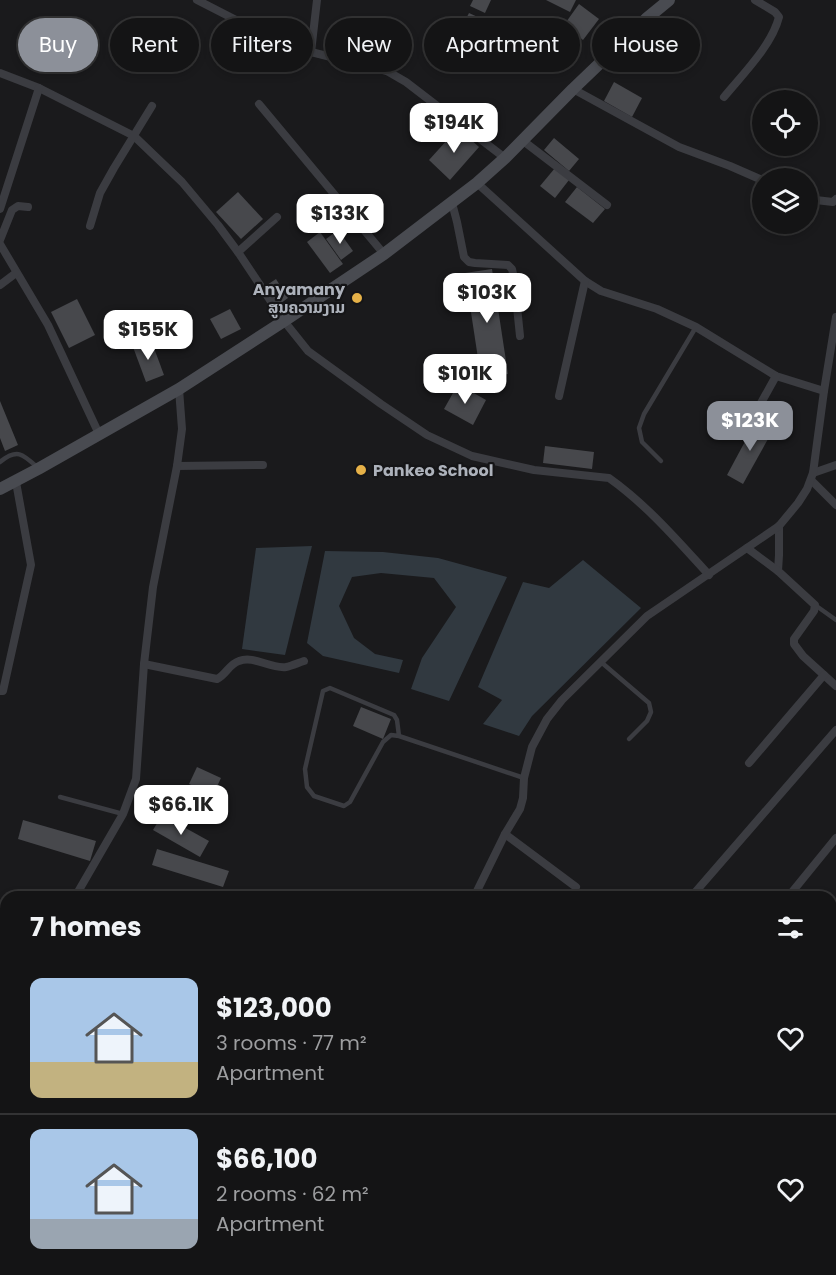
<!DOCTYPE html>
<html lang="en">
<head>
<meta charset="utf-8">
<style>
	:root { --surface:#141415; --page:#212122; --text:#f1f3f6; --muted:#9d9ea0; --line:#333334; --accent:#8c9099 }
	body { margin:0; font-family:Poppins,"Noto Sans Lao",sans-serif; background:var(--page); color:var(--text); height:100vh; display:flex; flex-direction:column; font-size:22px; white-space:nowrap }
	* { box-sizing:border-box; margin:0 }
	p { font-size:20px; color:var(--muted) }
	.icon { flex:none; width:33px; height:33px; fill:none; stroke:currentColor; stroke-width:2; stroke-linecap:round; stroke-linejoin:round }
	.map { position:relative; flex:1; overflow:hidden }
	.sheet { position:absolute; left:0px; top:891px; width:837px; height:384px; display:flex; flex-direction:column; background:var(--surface); border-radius:18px 18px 0 0; box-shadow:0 3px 9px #0003,0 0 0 2px var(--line) }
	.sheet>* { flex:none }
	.top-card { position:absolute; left:18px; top:18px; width:801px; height:54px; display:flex; gap:12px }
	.controls { position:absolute; left:752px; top:90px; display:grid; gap:12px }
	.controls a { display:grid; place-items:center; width:66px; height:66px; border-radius:50%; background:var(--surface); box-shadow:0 3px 9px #0003,0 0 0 2px var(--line); font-size:30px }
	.price { position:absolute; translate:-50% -51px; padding:0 14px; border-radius:12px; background:#fff; color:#222; font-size:20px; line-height:39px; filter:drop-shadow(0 2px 3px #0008) }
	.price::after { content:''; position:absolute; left:50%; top:36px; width:18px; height:14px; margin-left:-9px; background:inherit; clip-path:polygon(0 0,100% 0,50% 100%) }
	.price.selected { background:var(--accent); color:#fff }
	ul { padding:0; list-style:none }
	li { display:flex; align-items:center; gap:18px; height:150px; padding:0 30px }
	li+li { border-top:2px solid var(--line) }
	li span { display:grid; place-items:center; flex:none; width:168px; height:120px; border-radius:12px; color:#555 }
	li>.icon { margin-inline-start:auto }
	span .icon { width:72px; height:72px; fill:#fffc; stroke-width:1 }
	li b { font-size:26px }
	h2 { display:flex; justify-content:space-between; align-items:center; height:72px; padding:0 30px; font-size:26px }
	.chip { padding:0 21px; border-radius:27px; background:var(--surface); box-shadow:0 3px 9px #0003,0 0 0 2px var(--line); font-size:21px; line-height:54px }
	.chip.selected { background:var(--accent); color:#fff }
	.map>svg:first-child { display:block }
	.water { fill:#313940 }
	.building { fill:#47484c }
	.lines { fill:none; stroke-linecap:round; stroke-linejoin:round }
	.lane { stroke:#3b3c41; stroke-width:4.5 }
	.street { stroke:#3b3c41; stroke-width:8 }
	.secondary { stroke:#494b51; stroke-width:12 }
	.poi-dot { fill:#e6b148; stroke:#151517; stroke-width:2 }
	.labels { text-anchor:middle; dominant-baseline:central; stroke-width:4.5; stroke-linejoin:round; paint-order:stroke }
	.poi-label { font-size:16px; font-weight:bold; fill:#adb2bb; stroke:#151517; text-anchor:end }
</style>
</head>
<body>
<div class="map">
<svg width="836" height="1275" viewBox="0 0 836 1275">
	<rect width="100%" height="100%" fill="#1a1a1c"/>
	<g class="water">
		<polygon points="312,546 285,655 242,649 256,548"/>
		<polygon points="325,551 383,552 438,558 507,577 449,701 411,689 422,658 456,607 434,578 381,573 352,577 339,606 354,638 375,654 403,660 399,673 323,656 307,643"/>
		<polygon points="583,560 641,608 532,716 519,736 483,724 502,700 478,687 523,582 549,588"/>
	</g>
	<g class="building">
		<polygon points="473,0 491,0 485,13 470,6"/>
		<polygon points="546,0 576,0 570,12"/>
		<polygon points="579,4 599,19 583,40 564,25"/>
		<polygon points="469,13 482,19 459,64 446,57"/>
		<polygon points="614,82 642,98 632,117 604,101"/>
		<polygon points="458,128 479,147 450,180 429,160"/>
		<polygon points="554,138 579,159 569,171 544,150"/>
		<polygon points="555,168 569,180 555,198 540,186"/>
		<polygon points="577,187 605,209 593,223 565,202"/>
		<polygon points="238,192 263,219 241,239 216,212"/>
		<polygon points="338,230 353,251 341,260 326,239"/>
		<polygon points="320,232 343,264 330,273 307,242"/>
		<polygon points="492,269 508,374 481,378 465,273"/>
		<polygon points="276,279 288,298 277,306 264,287"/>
		<polygon points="77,299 95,335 69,348 51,312"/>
		<polygon points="230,309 241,329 221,339 210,319"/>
		<polygon points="151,340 164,375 146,382 133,347"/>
		<polygon points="458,384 486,400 473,425 444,409"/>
		<polygon points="0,401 18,445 5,451 0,438"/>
		<polygon points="756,421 773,430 743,484 727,475"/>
		<polygon points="545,446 594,452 592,469 543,463"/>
		<polygon points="361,707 391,719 383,739 353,726"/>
		<polygon points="197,767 221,778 213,795 189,784"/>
		<polygon points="162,815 209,841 200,857 153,830"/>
		<polygon points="23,820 96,841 90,861 18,839"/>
		<polygon points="157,849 229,871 223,887 152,865"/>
	</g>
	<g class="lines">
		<g class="lane">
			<path d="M648 21C665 37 670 46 694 48"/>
			<polyline points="661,461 642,442 639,428 644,414 696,327"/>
			<path d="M0 462C17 448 23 454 37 467"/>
			<polyline points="815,605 836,620"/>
			<polyline points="601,662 649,703 651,712 647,721 629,739"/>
			<polyline points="399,736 397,720 394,715 330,688 323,691 305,769 307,787 314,796 344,806 350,802 383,742 391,735 399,736 524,778"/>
			<polyline points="60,797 123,814"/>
		</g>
		<g class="street">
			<polyline points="197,0 240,22 311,52 387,71 406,82 505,158"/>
			<polyline points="311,52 317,0"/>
			<polyline points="387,71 395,56 402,35"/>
			<path d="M0 73 39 88 134 136 182 182 218 225 238 252 284 321 308 351 381 404 427 435 472 456 534 470 609 478C647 505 678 541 709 575"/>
			<polyline points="573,89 679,147 730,166 762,180"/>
			<path d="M724 97C743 74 772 45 779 17L775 12 755 0"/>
			<polyline points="259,104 384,254"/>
			<polyline points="522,140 607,205"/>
			<polyline points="477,183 585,281 601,291 657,309 696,327 776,376 824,391"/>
			<polyline points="807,199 833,202 836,199"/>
			<polyline points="452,203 457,222 464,257 469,262 475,263 508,265 512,269 514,278 520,336"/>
			<polyline points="0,209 39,88"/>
			<polyline points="90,226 100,193 114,168 152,106"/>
			<polyline points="0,240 12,210 18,206 28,207"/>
			<polyline points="0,244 48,325 99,434"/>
			<polyline points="238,252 277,217"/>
			<polyline points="0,285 16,273"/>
			<polyline points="559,396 585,281"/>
			<polyline points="751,421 776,376"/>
			<polyline points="177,466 263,465"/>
			<polyline points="813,473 836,465"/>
			<polyline points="812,481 836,505"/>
			<polyline points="779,526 779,555 778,571 815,605 814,611 794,639 794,644 803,656 836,686"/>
			<polyline points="747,548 778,571"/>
			<path d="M144 664 217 679C226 675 229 664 239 661 254 655 270 669 286 667 291 666 298 663 304 661"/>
			<polyline points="0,691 3,691 31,565 16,482"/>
			<polyline points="749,763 824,675"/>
			<polyline points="505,834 576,887"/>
			<polyline points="477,891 505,834 520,809 523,798 524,778 532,747 547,719 562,700 647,616 779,526 798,503 807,489 813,473 824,391 836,317"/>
			<polyline points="75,897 123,814 136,779 144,664 153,587 177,466 182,429 179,389"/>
			<polyline points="691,897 836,730"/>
			<polyline points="788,897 836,838"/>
			<polyline points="831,987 836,981"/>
			<polyline points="0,993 6,995"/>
			<polyline points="0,1010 6,1001"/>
			<polyline points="0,1055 6,1058"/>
			<polyline points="0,1143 6,1146"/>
			<polyline points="831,1222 836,1213"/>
			<polyline points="0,1251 6,1252"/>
			<polyline points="466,1269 474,1275"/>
			<polyline points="511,1275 518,1269"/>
			<polyline points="704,1275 704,1269"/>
			<polyline points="800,1275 804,1269"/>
		</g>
		<polyline class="secondary" points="0,489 38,469 179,389 284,321 384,254 477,183 505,158 573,89 646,19 669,0"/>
	</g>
	<g class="poi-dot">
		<circle cx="357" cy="298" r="6"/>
		<circle cx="361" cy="470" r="6"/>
	</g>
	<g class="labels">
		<g class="poi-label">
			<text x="345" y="289">Anyamany<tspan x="345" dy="18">ສູນຄວາມງາມ</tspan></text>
			<text x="373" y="470" text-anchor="start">Pankeo School</text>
		</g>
	</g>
</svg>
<div class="controls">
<a><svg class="icon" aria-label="locate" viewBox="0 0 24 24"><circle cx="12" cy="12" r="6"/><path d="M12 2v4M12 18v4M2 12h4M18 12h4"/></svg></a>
<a><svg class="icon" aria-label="layers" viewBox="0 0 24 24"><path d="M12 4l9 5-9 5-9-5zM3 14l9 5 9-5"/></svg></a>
</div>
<b class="price" style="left:454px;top:154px">$194K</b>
<b class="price" style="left:340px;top:245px">$133K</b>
<b class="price" style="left:487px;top:324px">$103K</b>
<b class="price" style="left:148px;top:361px">$155K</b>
<b class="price" style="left:465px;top:405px">$101K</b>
<b class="price selected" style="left:750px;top:452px">$123K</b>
<b class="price" style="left:181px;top:836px">$66.1K</b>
<div class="top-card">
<a class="chip selected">Buy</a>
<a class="chip">Rent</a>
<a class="chip">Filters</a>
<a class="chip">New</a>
<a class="chip">Apartment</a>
<a class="chip">House</a>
</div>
<section class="sheet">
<h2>7 homes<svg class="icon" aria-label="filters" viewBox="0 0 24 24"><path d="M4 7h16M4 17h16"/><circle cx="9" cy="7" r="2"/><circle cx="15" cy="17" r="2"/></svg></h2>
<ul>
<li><span style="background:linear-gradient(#a9c7e8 70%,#c2b280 0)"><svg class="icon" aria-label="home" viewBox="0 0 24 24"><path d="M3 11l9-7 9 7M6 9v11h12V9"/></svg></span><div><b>$123,000</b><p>3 rooms · 77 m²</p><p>Apartment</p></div><svg class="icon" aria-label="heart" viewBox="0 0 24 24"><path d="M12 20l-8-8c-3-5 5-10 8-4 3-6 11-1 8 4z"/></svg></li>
<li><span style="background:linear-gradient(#a9c7e8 75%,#9aa5b1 0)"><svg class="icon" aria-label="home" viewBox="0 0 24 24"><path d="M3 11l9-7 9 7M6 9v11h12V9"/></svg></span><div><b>$66,100</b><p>2 rooms · 62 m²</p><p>Apartment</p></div><svg class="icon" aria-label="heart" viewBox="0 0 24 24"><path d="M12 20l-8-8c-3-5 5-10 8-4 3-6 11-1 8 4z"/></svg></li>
</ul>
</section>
</div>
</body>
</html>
